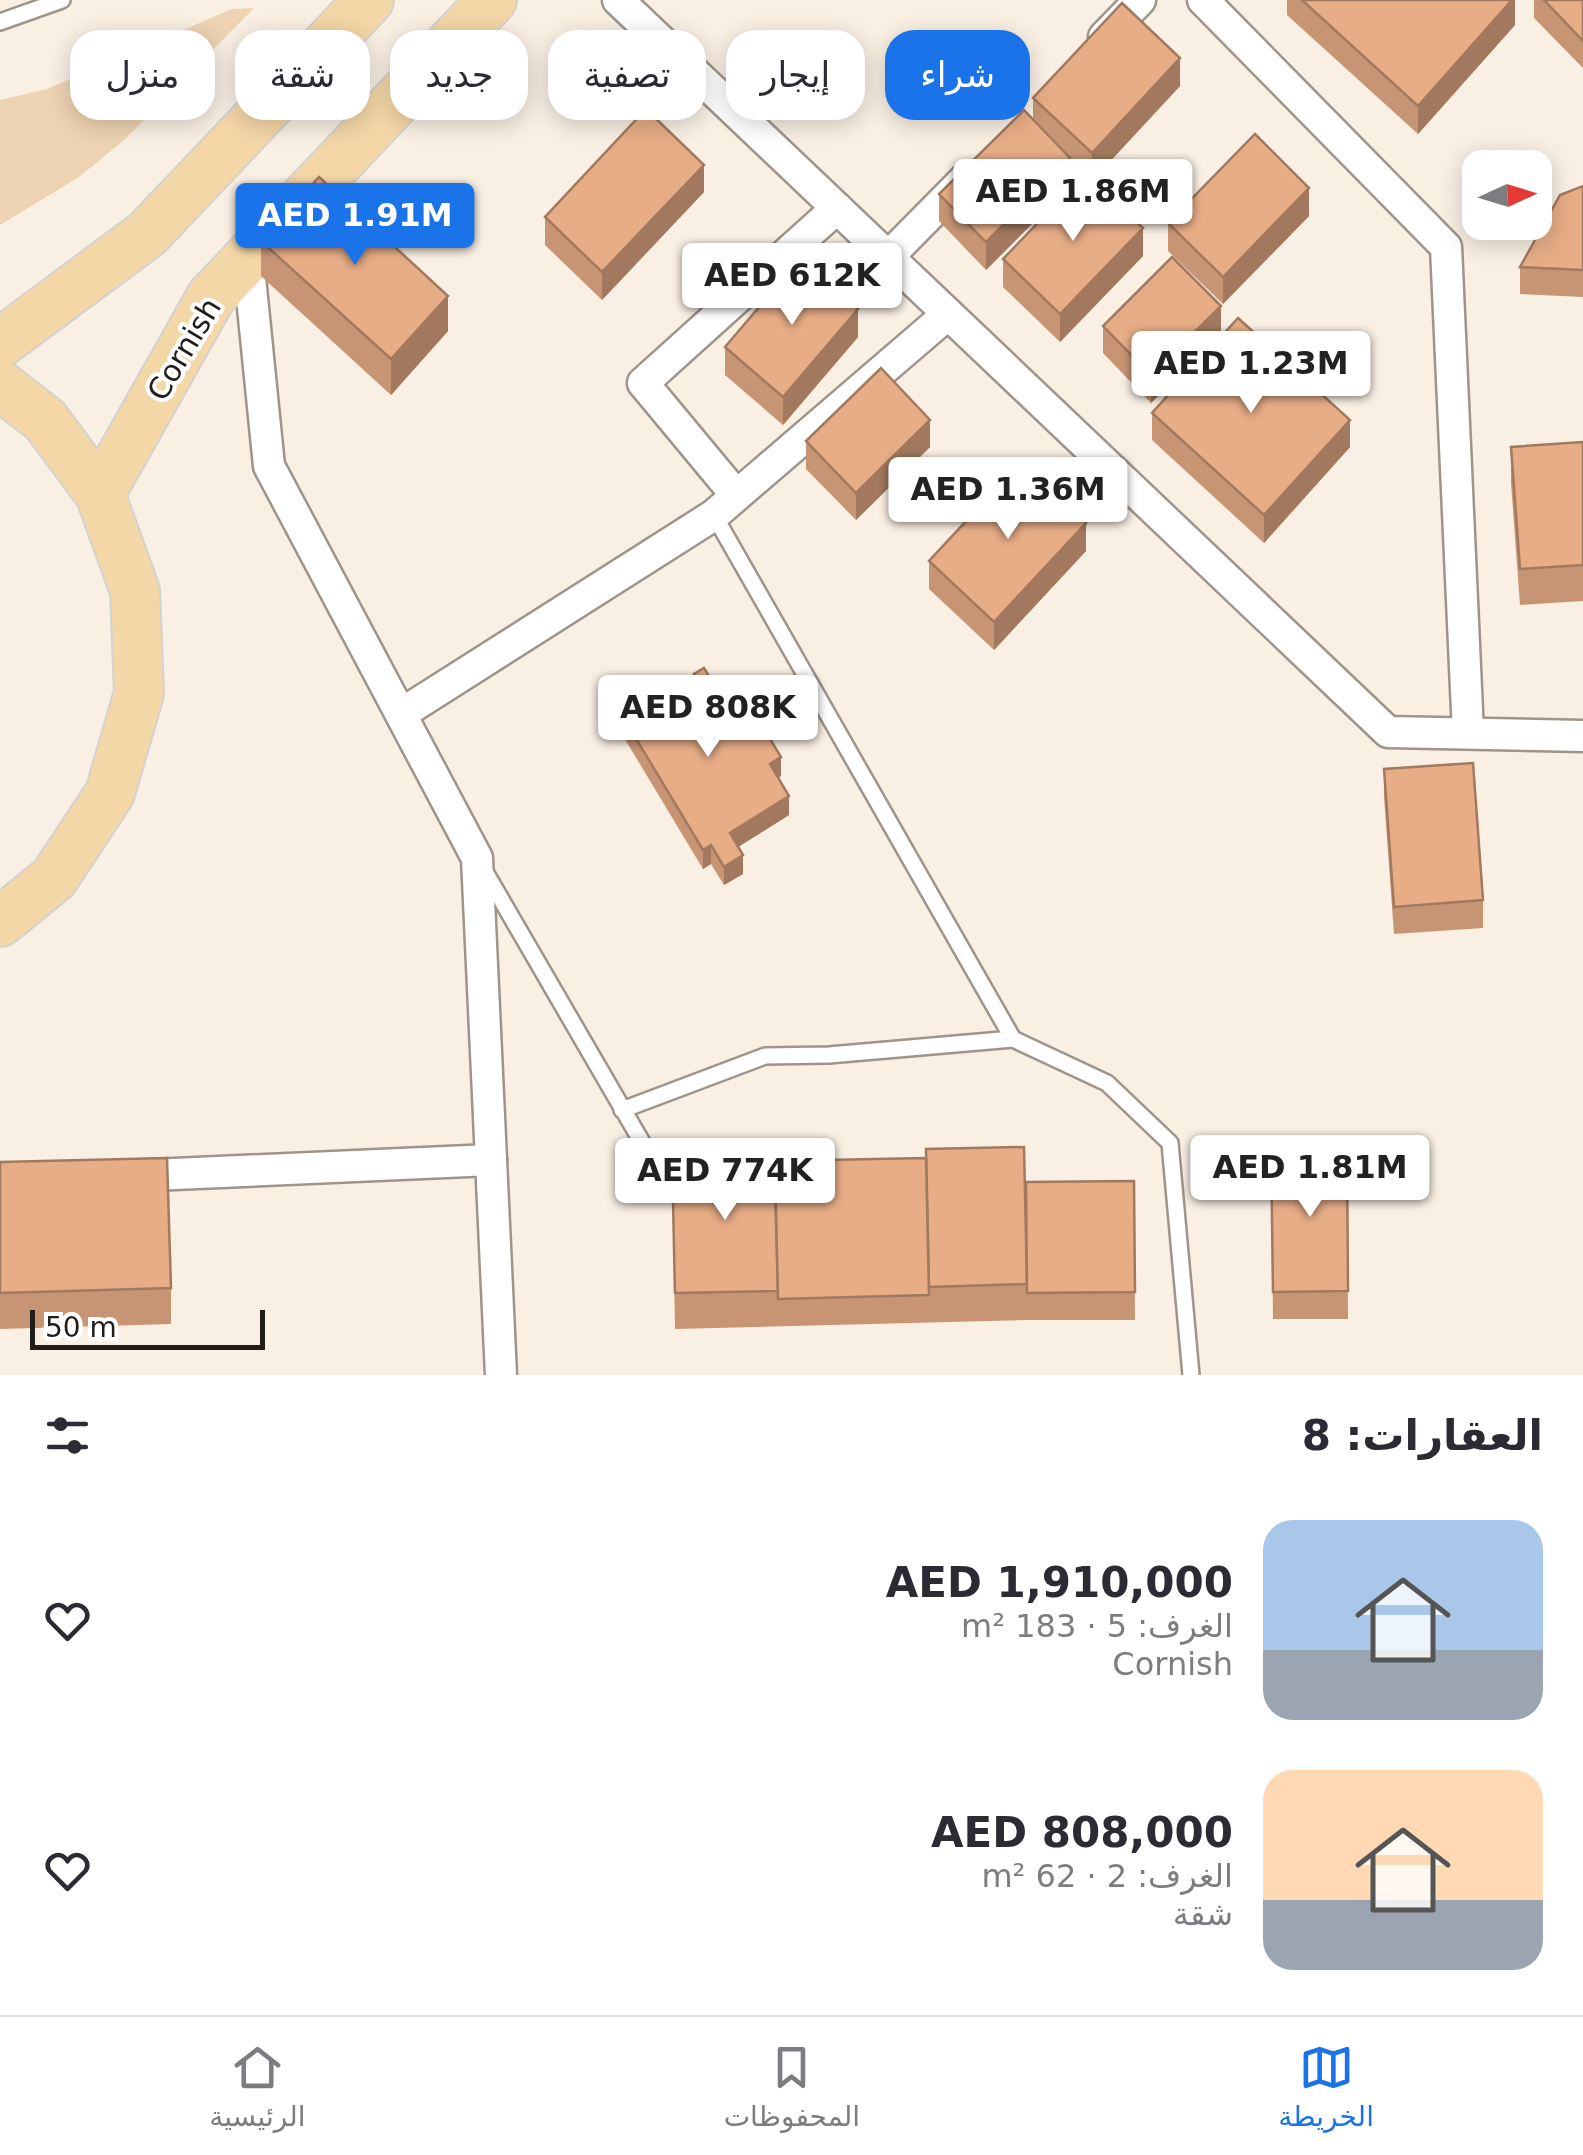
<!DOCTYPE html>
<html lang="ar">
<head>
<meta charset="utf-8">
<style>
	:root { --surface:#fff; --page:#f7f7f7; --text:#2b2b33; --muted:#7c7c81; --line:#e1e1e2; --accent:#1a73e8 }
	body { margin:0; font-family:"DejaVu Sans",Vazirmatn,sans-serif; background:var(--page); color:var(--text); direction:rtl; height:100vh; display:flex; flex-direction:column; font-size:38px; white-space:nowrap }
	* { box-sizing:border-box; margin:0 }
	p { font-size:32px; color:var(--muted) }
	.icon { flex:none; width:55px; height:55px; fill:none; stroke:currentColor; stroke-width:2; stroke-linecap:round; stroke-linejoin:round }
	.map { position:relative; height:1375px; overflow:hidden; direction:ltr }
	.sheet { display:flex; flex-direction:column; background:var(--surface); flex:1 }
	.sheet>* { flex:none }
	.banner { position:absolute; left:30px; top:30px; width:1000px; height:90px; direction:rtl; display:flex; gap:20px }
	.needle { width:65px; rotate:86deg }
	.buttons { position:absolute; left:1462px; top:150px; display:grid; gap:20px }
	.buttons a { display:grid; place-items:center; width:90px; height:90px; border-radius:20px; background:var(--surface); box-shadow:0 5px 25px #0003; font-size:50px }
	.scale { position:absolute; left:30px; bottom:25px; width:235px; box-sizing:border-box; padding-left:10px; border:5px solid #211e1a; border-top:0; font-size:28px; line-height:35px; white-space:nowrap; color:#211e1a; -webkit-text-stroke:8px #fff; paint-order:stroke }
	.price { position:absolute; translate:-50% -85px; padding:0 22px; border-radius:10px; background:#fff; color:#222; font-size:32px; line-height:65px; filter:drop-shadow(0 2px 5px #0008) }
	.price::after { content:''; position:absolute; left:50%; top:60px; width:30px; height:22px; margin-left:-15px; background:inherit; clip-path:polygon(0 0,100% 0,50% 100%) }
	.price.current { background:var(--accent); color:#fff }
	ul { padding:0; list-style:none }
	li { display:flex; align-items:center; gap:30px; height:250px; padding:0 40px }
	li span { display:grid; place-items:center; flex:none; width:280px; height:200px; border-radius:30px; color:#555 }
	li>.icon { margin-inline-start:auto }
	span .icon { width:120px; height:120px; fill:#fffc; stroke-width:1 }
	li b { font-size:42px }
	h2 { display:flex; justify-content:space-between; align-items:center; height:120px; padding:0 40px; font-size:42px }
	.tag { padding:0 35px; border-radius:30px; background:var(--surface); box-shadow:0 5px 25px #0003; font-size:35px; line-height:90px }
	.tag.current { background:var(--accent); color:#fff }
	.dock { display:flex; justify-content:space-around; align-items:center; height:140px; border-top:2px solid var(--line); background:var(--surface); font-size:28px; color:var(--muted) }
	.dock a { display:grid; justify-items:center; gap:5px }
	.dock .current { color:var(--accent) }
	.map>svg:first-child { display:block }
	.green { fill:#edd3b2 }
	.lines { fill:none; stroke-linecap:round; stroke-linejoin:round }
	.service-casing { stroke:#9e958a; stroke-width:20 }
	.minor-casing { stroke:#9e958a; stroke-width:35 }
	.primary-casing { stroke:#d3d2d1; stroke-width:52 }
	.service { stroke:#fff; stroke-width:15 }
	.minor { stroke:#fff; stroke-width:30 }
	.primary { stroke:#f4d7a7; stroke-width:48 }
	.wall { fill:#c79574 }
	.shaded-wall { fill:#a2795e }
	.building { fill:#e7ad87; stroke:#a2795e; stroke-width:2.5 }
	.labels { text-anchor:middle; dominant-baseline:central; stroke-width:8; stroke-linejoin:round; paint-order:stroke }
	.street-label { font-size:30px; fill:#211e1a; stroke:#fff }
</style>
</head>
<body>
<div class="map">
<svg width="1583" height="1375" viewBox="0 0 1583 1375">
	<rect width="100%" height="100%" fill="#f9efe3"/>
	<polygon class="green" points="254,8 124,140 79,177 0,225 0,100 47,89 232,9"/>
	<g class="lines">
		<defs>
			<g id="service">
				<polyline points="0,22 62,0"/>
				<polyline points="714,515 1013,1039"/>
				<polyline points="484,870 650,1156"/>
				<polyline points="622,1110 765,1056 829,1055 1013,1039 1107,1083 1170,1143 1191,1375"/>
			</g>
			<g id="minor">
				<polyline points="618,0 1388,732 1583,736"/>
				<polyline points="1203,0 1446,247 1468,733"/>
				<polyline points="1104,37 1140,0"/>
				<polyline points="888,257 967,177"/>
				<polyline points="248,258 269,466 477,858 501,1375"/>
				<polyline points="736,495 643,383 837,208"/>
				<polyline points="401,714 714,515 948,314"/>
				<polyline points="129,1176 491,1160"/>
			</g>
			<g id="primary">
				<polyline points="0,343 147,234 369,0"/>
				<polyline points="0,385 45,420 100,494 135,591 139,693 110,793 54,878 0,922"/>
				<polyline points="100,494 211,297 492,0"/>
			</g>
		</defs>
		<use href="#service" class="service-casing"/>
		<use href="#minor" class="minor-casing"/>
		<use href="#primary" class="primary-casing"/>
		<use href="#service" class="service"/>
		<use href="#minor" class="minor"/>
		<use href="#primary" class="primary"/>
	</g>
	<g class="wall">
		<polygon points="1287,0 1515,0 1515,25 1418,134 1287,15"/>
		<polygon points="1534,0 1583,0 1583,68 1534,18"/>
		<polygon points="1180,86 1093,179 1143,256 1060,342 1003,287 1003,259 1085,174 1070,161 1070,186 986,270 939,221 939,194 1033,120 1033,98"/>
		<polygon points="1583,186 1583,297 1520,294 1520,267"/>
		<polygon points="704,192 602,300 545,245 545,217"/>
		<polygon points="1309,216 1223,304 1168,251 1168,223"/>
		<polygon points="261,241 448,331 391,395 261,276"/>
		<polygon points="1103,326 1221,334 1151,403 1103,353"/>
		<polygon points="858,337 783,425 725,375 725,347"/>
		<polygon points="1152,413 1350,447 1264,543 1152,440"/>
		<polygon points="806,441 930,447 856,520 806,469"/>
		<polygon points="1583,442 1583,601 1520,605 1511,483 1511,447"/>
		<polygon points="1086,551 994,650 929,589 929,561"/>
		<polygon points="694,674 709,681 730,704 781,776 778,778 789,815 738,847 743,874 724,885 711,864 703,869 614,721 614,702 655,708 694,682"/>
		<polygon points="1384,769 1483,900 1483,928 1394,934 1384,797"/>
		<polygon points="1347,1149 1348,1319 1273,1319 1271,1150"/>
		<polygon points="672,1156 775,1161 1027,1265 1134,1181 1135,1320 1027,1320 675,1329"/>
		<polygon points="0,1162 171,1288 171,1324 0,1329"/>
	</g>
	<g class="shaded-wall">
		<polygon points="1512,0 1515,0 1515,25 1418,134 1418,106"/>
		<polygon points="1180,58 1180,86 1092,181 1092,153"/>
		<polygon points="1070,158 1070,186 986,270 986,242"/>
		<polygon points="704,165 704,192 602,300 602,272"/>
		<polygon points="1309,188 1309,216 1223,304 1223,277"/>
		<polygon points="1143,228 1143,256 1060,342 1060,314"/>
		<polygon points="448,296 448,331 391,395 391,359"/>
		<polygon points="1221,306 1221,334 1151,403 1151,375"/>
		<polygon points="858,309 858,337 783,425 783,397"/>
		<polygon points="930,420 930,447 856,520 856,493"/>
		<polygon points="1350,420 1350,447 1264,543 1264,515"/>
		<polygon points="1086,523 1086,551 994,650 994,622"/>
		<polygon points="781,757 781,776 770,783 770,764"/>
		<polygon points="789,796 789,815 730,852 730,833"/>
		<polygon points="711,845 711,864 703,869 703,850"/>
		<polygon points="743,855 743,874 724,885 724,867"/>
	</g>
	<g class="building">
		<polygon points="1302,0 1512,0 1418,106"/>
		<polygon points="1544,0 1583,0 1583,41"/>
		<polygon points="1122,3 1180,58 1092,153 1033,98"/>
		<polygon points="646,109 704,165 602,272 545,217"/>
		<polygon points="1024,110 1070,158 986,242 939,194"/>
		<polygon points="1255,134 1309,188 1223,277 1168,223"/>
		<polygon points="1086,173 1143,228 1060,314 1003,259"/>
		<polygon points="319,177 448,296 391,359 261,241"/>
		<polygon points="1583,186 1583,270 1520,267 1560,195"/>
		<polygon points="1172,257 1221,306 1151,375 1103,326"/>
		<polygon points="800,259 858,309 783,397 725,347"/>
		<polygon points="1238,318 1350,420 1264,515 1152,413"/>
		<polygon points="881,368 930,420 856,493 806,441"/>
		<polygon points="1583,442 1583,565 1520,569 1511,447"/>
		<polygon points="1021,462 1086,523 994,622 929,561"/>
		<polygon points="704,668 709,676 702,680 698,680 694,674"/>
		<polygon points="698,680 716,682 730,704 744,696 781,757 770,764 789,796 730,833 743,855 724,867 711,845 703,850 614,702 642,686 655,708"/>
		<polygon points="1473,763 1483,900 1394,907 1384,769"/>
		<polygon points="1024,1147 1027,1284 929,1287 926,1149"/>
		<polygon points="1347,1149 1348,1291 1273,1292 1271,1150"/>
		<polygon points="774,1153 778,1291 675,1293 672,1156"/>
		<polygon points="167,1158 171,1288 0,1293 0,1162"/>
		<polygon points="926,1158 929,1295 778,1299 775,1161"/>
		<polygon points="1134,1181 1135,1292 1027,1293 1026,1182"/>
	</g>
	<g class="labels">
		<g class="street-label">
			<text transform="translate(184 349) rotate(-59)">Cornish</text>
		</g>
	</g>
</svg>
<div class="buttons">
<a><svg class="needle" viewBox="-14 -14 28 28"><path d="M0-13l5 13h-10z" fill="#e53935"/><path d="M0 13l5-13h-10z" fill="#7c7c81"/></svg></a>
</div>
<div class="scale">50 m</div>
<b class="price" style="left:1073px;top:244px">AED 1.86M</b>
<b class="price current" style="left:355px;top:268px">AED 1.91M</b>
<b class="price" style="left:792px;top:328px">AED 612K</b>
<b class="price" style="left:1251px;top:416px">AED 1.23M</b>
<b class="price" style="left:1008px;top:542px">AED 1.36M</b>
<b class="price" style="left:708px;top:760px">AED 808K</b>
<b class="price" style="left:1310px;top:1220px">AED 1.81M</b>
<b class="price" style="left:725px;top:1223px">AED 774K</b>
<div class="banner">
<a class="tag current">شراء</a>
<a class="tag">إيجار</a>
<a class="tag">تصفية</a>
<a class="tag">جديد</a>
<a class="tag">شقة</a>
<a class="tag">منزل</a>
</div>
</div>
<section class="sheet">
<h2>العقارات: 8<svg class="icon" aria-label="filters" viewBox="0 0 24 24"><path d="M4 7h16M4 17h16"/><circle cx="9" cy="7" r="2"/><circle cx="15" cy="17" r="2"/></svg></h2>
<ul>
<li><span style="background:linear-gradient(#a9c7e8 65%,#9aa5b1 0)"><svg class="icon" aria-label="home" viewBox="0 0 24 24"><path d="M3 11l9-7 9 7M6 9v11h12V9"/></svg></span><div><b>AED 1,910,000</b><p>الغرف: 5 · 183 m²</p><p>Cornish</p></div><svg class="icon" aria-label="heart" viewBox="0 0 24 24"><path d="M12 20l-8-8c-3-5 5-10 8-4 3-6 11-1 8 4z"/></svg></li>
<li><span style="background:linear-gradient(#ffd9b3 65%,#9aa5b1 0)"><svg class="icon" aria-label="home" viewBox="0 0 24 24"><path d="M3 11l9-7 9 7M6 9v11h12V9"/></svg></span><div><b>AED 808,000</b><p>الغرف: 2 · 62 m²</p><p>شقة</p></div><svg class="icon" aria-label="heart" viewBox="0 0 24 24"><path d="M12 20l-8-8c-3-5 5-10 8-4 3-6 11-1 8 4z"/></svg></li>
</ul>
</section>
<nav class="dock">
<a class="current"><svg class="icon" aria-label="map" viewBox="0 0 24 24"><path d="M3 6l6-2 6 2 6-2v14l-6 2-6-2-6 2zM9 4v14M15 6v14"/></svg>الخريطة</a>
<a><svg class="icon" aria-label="saved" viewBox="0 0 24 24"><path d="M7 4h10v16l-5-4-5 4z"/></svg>المحفوظات</a>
<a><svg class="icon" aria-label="home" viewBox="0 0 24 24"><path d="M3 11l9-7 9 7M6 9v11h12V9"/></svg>الرئيسية</a>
</nav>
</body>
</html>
